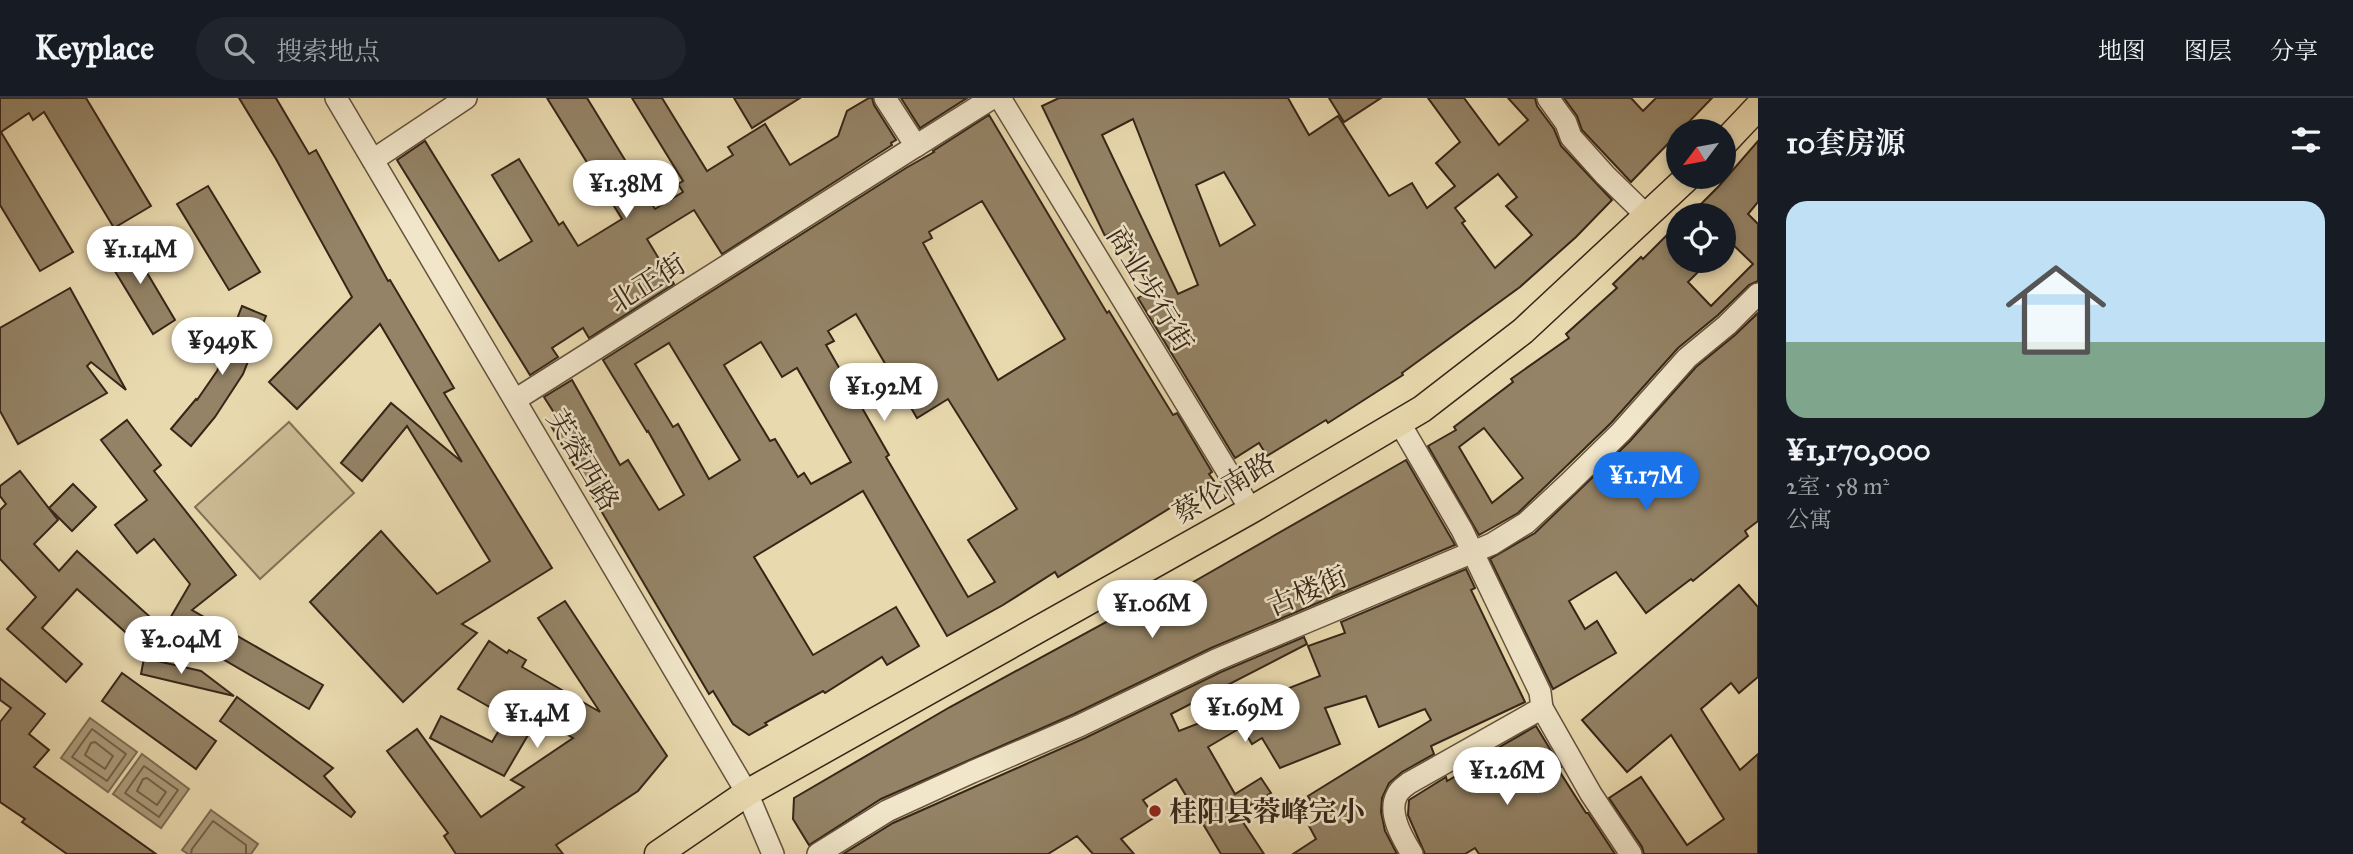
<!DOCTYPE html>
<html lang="zh">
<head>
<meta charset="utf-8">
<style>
	:root { --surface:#171b24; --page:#20242c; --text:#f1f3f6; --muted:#9ea1a6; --line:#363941; --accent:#1a73e8 }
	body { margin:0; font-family:"IM FELL Great Primer","Noto Serif SC",serif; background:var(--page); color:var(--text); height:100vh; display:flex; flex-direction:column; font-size:26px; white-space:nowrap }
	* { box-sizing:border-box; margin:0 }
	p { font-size:23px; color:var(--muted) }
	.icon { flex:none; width:38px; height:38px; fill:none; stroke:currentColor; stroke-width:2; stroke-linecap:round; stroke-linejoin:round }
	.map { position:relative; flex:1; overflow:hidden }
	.drawer { display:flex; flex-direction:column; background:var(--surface); width:595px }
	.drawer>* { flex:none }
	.needle { width:46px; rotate:238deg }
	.tools { position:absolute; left:1666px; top:21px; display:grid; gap:14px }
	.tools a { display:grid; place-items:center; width:70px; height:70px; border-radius:50%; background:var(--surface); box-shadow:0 4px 10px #0003; font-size:35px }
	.price { position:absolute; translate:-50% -60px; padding:0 16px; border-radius:24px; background:#fff; color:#222; font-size:23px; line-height:46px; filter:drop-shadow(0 2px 4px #0008) }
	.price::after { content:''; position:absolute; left:50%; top:42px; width:21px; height:16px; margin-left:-10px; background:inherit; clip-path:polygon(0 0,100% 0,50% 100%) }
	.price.on { background:var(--accent); color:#fff }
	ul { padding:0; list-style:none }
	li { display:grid; align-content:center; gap:14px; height:371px; padding:0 28px }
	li+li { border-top:2px solid var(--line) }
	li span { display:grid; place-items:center; height:217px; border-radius:21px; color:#555 }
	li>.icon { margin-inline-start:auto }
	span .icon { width:126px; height:126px; fill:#fffc; stroke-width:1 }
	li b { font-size:30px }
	h2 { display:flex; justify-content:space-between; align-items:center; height:84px; padding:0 28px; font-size:30px }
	header { display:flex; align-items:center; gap:42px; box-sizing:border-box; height:98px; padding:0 35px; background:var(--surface); border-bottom:2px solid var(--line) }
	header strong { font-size:33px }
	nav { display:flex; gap:38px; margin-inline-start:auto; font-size:24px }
	.search { width:490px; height:63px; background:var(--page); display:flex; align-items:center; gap:18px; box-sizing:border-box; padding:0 24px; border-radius:38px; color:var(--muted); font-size:26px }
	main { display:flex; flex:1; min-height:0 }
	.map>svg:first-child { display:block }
	.garden { fill:#cbbb94; stroke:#817056; stroke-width:2 }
	.water { fill:#ac9c7b; stroke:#7d6d53; stroke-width:2 }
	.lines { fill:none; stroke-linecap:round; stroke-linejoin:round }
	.shore { stroke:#72614a; stroke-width:2 }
	.building { fill:#948366; stroke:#372618; stroke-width:2; fill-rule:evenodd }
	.minor-casing { stroke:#64533e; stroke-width:24 }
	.major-casing { stroke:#372618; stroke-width:29 }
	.minor { stroke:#f1e6ca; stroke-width:21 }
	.major { stroke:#e9d9ae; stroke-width:26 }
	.poi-dot { fill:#8f2418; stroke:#f1e6ca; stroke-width:2.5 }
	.labels { text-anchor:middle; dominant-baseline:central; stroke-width:5; stroke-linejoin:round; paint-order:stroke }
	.street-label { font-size:28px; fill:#372618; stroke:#f1e6ca }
	.poi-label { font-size:28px; font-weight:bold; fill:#372618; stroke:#f1e6ca; text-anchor:start }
</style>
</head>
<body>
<header>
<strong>Keyplace</strong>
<div class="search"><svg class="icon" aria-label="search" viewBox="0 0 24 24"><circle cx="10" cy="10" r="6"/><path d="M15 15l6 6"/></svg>搜索地点</div>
<nav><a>地图</a><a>图层</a><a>分享</a></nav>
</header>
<main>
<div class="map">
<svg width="1758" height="756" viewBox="0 0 1758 756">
	<rect width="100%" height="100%" fill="#e9d9ae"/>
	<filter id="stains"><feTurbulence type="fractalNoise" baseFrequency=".00286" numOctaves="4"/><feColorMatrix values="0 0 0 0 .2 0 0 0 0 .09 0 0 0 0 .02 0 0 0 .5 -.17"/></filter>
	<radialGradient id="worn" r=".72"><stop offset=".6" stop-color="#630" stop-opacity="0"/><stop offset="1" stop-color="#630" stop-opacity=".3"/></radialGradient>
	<polygon class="garden" points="289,324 354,395 260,481 195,409"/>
	<g class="water">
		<polygon points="90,620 137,654 108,694 61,660"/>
		<polygon points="142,656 189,691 161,730 113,696"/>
		<polygon points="211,712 258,746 251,756 188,756 182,752"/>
	</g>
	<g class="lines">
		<g class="shore">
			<polygon points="92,631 126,656 107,683 72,659"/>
			<polygon points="95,644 113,658 105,671 85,657 91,645"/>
			<polygon points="144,668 178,692 159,719 125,695"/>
			<polygon points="147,680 166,694 157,707 137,693 143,681"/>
			<polyline points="191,756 192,751 213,723 246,747 246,756"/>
		</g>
	</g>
	<g class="building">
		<polygon points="0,0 86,0 151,108 114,130 44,14 33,22 29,15 1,34 73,154 40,173 0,107"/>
		<polygon points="239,0 276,0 309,56 316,52 388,183 390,182 454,290 444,295 552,470 462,526 477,535 403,604 310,504 381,433 437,496 490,463 407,328 362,383 341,365 391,305 462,364 380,226 297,311 269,284 352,199 276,61"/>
		<polygon points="547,0 587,0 655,111 683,94 678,86 683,83 632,0 662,0 707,73 733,57 728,49 765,26 790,67 838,38 847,13 869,0 872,0 874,7 896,42 891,45 892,47 722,156 694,112 647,141 674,186 589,240 583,230 552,250 558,259 530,277 397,62 425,43 499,163 532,143 492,77 519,61 559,127 563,124 578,148 622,121"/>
		<polygon points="734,0 800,0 752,30"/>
		<polygon points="901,0 967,0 920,30"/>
		<path d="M1059 0H1288L1309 37 1338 18 1389 98 1412 85 1427 110 1455 88 1436 65 1460 44 1428 0H1464L1499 47 1528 22 1508 0H1535L1537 8 1554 31 1561 48 1612 102 1576 139 1520 189 1402 275 1403 277 1328 325 1326 322 1267 358 1259 345 1235 360 1138 200 1151 192 1118 132 1105 138 1042 8ZM1133 21 1198 187 1178 196 1102 37ZM1224 74 1255 127 1220 148 1196 87ZM1498 76 1517 99 1506 108 1532 137 1495 170 1462 125 1465 123 1455 110Z"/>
		<polygon points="1329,0 1381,0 1344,24"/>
		<polygon points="1564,0 1631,0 1643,13 1656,0 1712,0 1631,84 1582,32 1577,18"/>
		<path d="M989 17 1107 215 1109 213 1173 317 1177 315 1212 374 1209 376 1214 383 1058 479 1055 474 1003 507 947 538 863 393 754 459 813 557 896 509 919 548 887 567 882 559 825 595 823 593 765 625 767 627 749 637 733 626 713 593 709 596 550 326 558 321 544 299 572 282 620 367 628 362 659 412 684 397 648 333 647 334 603 262 906 70 934 54 933 53ZM982 103 1065 241 998 282 923 145 932 140 929 134ZM856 216 917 320 948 301 1017 411 968 442 995 484 968 499 886 359 889 357 826 247 834 243 828 233ZM761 244 782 279 797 270 851 364 811 386 804 375 798 379 775 341 770 343 724 267ZM669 245 740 362 709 381 678 326 673 329 635 266Z"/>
		<path d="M1758 43V104L1748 116 1758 126V183L1749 187 1718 217 1678 250 1611 325 1518 415 1479 437 1428 348 1456 332 1454 329 1513 284 1511 281 1569 240 1566 236 1617 190 1613 186 1641 159 1643 161 1678 126V163H1709L1688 184 1711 208 1753 166 1724 138V117H1690L1719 88ZM1484 330 1523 380 1492 405 1459 349Z"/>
		<polygon points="208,88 260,174 229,192 177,106"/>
		<polygon points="127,141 175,222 153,236 104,155"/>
		<polygon points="70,190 126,292 91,264 87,268 107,295 18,346 0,313 0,230"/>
		<polygon points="242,208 266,218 243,276 215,319 191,348 171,331 196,301 197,302 217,273"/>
		<polygon points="1758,215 1758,423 1745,433 1748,438 1693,483 1691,481 1646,515 1616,474 1569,503 1585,531 1597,523 1616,555 1553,591 1490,461 1535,435 1630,343 1696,269 1735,237"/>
		<polygon points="127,322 161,367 154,373 236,477 192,512 323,587 309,611 169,530 162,534 190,486 154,441 137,455 115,427 147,402 101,342"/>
		<polygon points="1406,362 1455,447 1211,550 1074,616 881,701 809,747 793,721 794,700 950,609 1163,493 1167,499"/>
		<polygon points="20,373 58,422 34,446 59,473 77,453 160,528 142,549 77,491 42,530 82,566 66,584 7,531 36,499 0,461 0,412 6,406 0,398 0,388"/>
		<polygon points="73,386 96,409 72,433 49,410"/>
		<polygon points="1466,471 1475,490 1471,492 1525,604 1431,648 1434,656 1402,674 1389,685 1382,700 1381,714 1385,733 1397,756 1293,756 1316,741 1309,728 1321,721 1308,698 1431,622 1425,611 1379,629 1366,598 1325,610 1340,646 1280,670 1262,640 1252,646 1242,629 1208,649 1235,696 1261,680 1271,695 1237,715 1264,756 1221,756 1176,681 1143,702 1155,719 1121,741 1134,756 1093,756 1077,738 1048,756 843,756 893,725 1085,640 1221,574 1304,539 1307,546 1171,616 1179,633 1320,578 1308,548 1345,535 1341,524"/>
		<polygon points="1739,487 1758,509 1758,579 1739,595 1731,585 1701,611 1740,672 1758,656 1758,756 1644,756 1642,749 1609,700 1641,679 1687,747 1724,721 1671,637 1627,674 1582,622"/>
		<polygon points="565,503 667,658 638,693 556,747 563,756 456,756 444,738 448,735 387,653 417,631 481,719 524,689 511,682 573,640 538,620 504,678 430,640 441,618 492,644 507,619 458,591 489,543 507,555 509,552 526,562 522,569 600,614 538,520"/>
		<polygon points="144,560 201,573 234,598 141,576"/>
		<polygon points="122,575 216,643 196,671 102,603"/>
		<polygon points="0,580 45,616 29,636 49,652 34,669 156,756 67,756 22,724 25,721 0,704 0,624 11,610 0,602"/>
		<polygon points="237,599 333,670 324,678 355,714 351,719 220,623"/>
		<polygon points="1536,628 1561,669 1558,671 1586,715 1588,715 1615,756 1479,756 1475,750 1465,756 1425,756 1408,717 1409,702 1446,679 1447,683 1486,661 1484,658"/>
	</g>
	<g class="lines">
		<defs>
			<g id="minor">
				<polyline points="336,0 747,695 773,756"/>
				<polyline points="885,0 916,48 992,0"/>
				<polyline points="1000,0 1251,412"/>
				<polyline points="1548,0 1566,25 1571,39 1605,77 1647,118"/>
				<polyline points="373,62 466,0"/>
				<polyline points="515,302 916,48"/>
				<polyline points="1399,324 1462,432 1540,594 1542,610 1591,696 1631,756"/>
				<polyline points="818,756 887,713 972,674 1079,628 1216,562 1492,446 1526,425 1568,386 1621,334 1687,260 1727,227 1758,196"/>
				<path d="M1412 756C1403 741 1387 715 1397 697 1399 692 1405 688 1409 685L1542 610"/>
			</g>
			<g id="major">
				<polyline points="1724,45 1758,9"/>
				<polyline points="658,756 747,695 1251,412 1422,311 1523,233 1688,79"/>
			</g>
		</defs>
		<use href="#minor" class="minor-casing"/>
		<use href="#major" class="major-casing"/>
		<use href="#minor" class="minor"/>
		<use href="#major" class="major"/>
	</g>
	<circle class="poi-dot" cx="1155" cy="713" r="7"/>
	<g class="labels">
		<g class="street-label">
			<text transform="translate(647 185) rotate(-32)">北正街</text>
			<text transform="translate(1150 191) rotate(59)">商业步行街</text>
			<text transform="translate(583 362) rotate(59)">芙蓉西路</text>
			<text transform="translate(1224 390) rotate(-30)">蔡伦南路</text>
			<text transform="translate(1307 493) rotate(-23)">古楼街</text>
		</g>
		<g class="poi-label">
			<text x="1169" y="713">桂阳县蓉峰完小</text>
		</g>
	</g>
	<rect width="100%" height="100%" filter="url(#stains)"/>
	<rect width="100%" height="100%" fill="url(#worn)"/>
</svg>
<div class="tools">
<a><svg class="needle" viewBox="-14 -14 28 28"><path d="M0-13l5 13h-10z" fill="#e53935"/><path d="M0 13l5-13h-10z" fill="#9ea1a6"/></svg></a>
<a><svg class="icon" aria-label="locate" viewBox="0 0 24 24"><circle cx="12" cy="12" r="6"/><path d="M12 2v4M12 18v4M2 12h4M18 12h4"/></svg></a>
</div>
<b class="price" style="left:626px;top:122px">¥1.38M</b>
<b class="price" style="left:140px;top:188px">¥1.14M</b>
<b class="price" style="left:222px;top:279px">¥949K</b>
<b class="price" style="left:884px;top:325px">¥1.92M</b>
<b class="price on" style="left:1646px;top:414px">¥1.17M</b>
<b class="price" style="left:1152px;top:542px">¥1.06M</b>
<b class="price" style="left:181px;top:578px">¥2.04M</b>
<b class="price" style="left:1245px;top:646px">¥1.69M</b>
<b class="price" style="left:537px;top:652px">¥1.4M</b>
<b class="price" style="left:1507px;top:709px">¥1.26M</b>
</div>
<section class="drawer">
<h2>10套房源<svg class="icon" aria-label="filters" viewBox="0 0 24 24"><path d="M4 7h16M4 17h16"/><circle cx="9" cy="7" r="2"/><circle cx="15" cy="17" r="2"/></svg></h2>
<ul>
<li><span style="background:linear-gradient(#bfe0f5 65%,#7fa58c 0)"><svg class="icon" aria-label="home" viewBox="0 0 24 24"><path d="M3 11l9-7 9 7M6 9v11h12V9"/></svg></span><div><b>¥1,170,000</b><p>2室 · 58 m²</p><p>公寓</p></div></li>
</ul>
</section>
</main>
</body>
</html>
